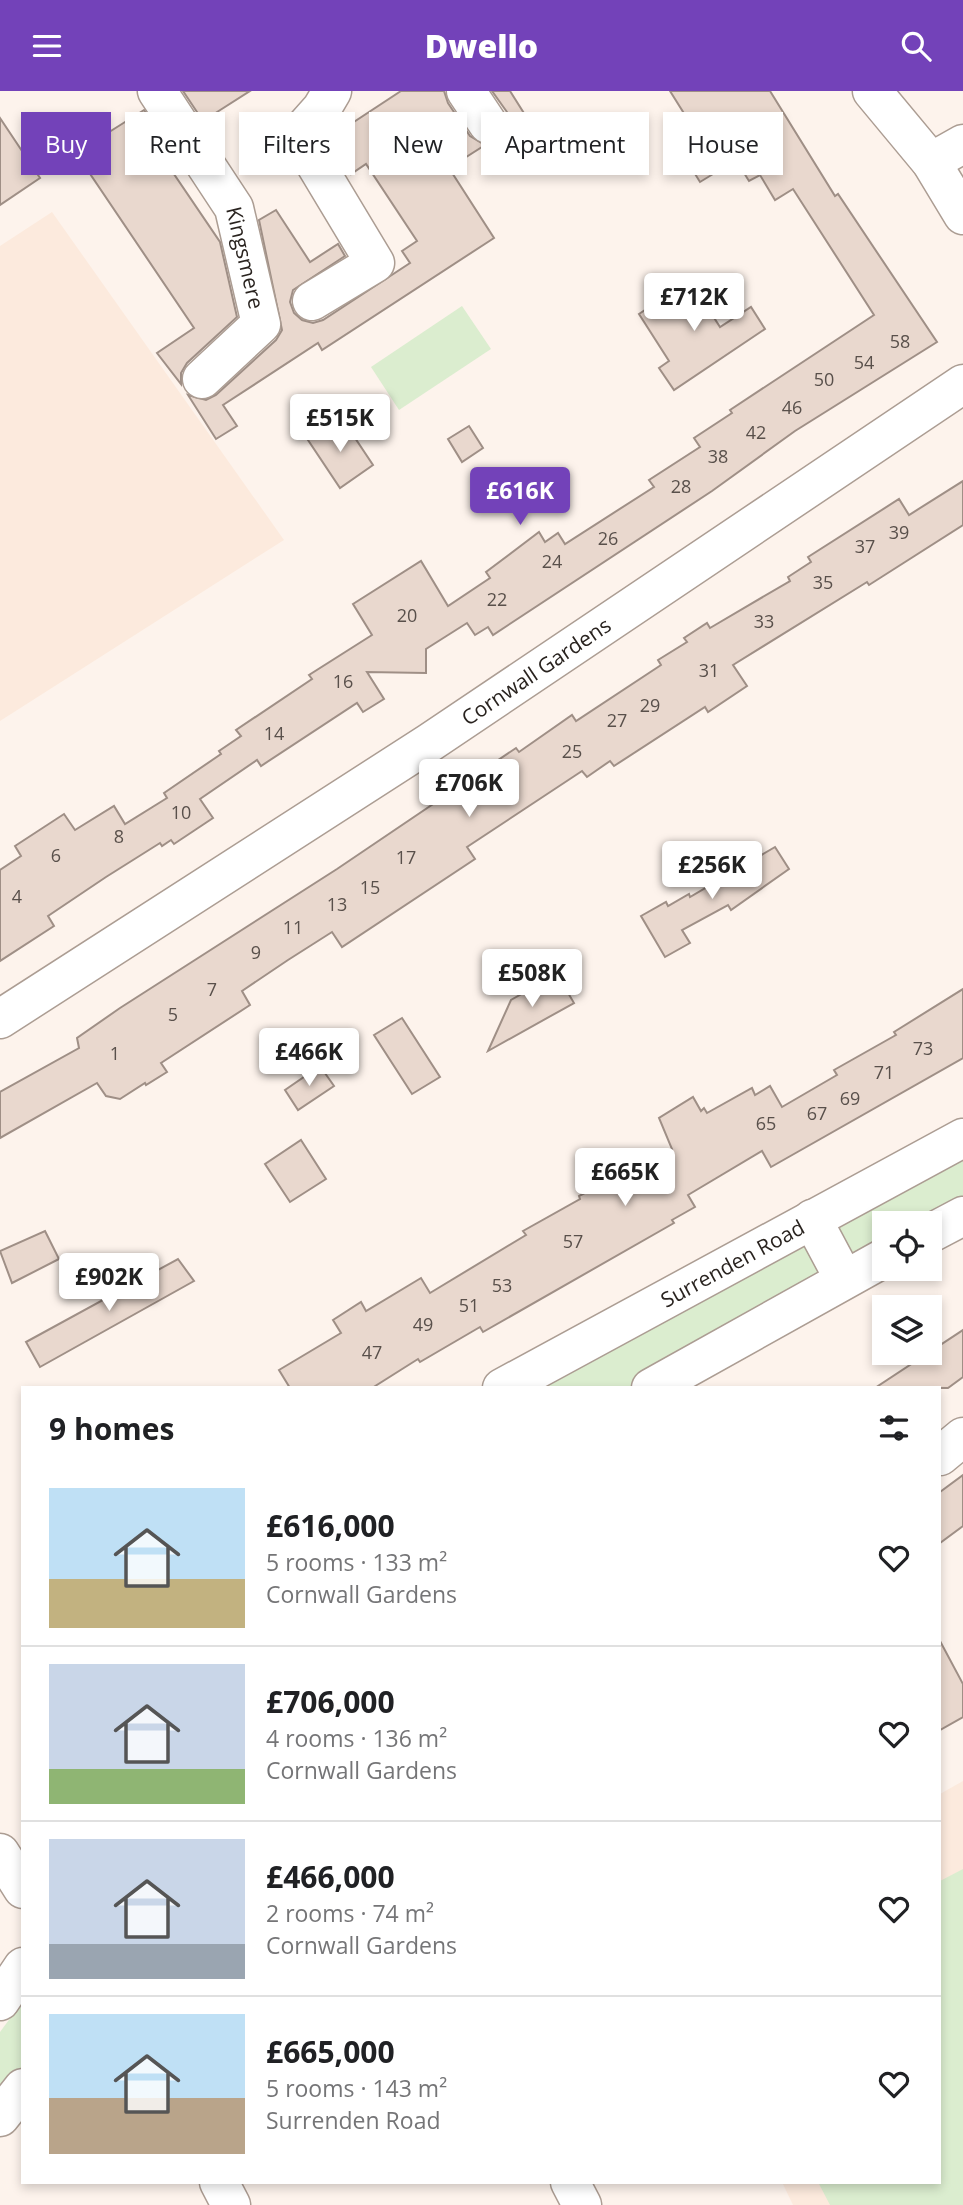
<!DOCTYPE html>
<html lang="en">
<head>
<meta charset="utf-8">
<style>
	:root { --surface:#fff; --page:#f2f2f2; --text:#202124; --muted:#757577; --line:#e0e0e0; --accent:#7342b9 }
	body { margin:0; font-family:"Open Sans",sans-serif; background:var(--page); color:var(--text); height:100vh; display:flex; flex-direction:column; font-size:26px; white-space:nowrap }
	* { box-sizing:border-box; margin:0 }
	p { font-size:23px; color:var(--muted) }
	.icon { flex:none; width:38px; height:38px; fill:none; stroke:currentColor; stroke-width:2; stroke-linecap:round; stroke-linejoin:round }
	.map { position:relative; flex:1; overflow:hidden }
	.panel { position:absolute; left:21px; top:1295px; width:920px; height:798px; display:flex; flex-direction:column; background:var(--surface); border-radius:0px; box-shadow:0 4px 10px #0003 }
	.panel>* { flex:none }
	.guide { position:absolute; left:21px; top:21px; width:922px; height:63px; display:flex; gap:14px }
	.buttons { position:absolute; left:872px; top:1120px; display:grid; gap:14px }
	.buttons a { display:grid; place-items:center; width:70px; height:70px; border-radius:0px; background:var(--surface); box-shadow:0 4px 10px #0003; font-size:35px }
	.price { position:absolute; translate:-50% -60px; padding:0 16px; border-radius:7px; background:#fff; color:#222; font-size:23px; line-height:46px; filter:drop-shadow(0 2px 4px #0008) }
	.price::after { content:''; position:absolute; left:50%; top:42px; width:21px; height:16px; margin-left:-10px; background:inherit; clip-path:polygon(0 0,100% 0,50% 100%) }
	.price.selected { background:var(--accent); color:#fff }
	ul { padding:0; list-style:none }
	li { display:flex; align-items:center; gap:21px; height:175px; padding:0 28px }
	li+li { border-top:2px solid var(--line) }
	li span { display:grid; place-items:center; flex:none; width:196px; height:140px; border-radius:0px; color:#555 }
	li>.icon { margin-inline-start:auto }
	span .icon { width:84px; height:84px; fill:#fffc; stroke-width:1 }
	li b { font-size:30px }
	h2 { display:flex; justify-content:space-between; align-items:center; height:84px; padding:0 28px; font-size:30px }
	.pill { padding:0 24px; border-radius:0px; background:var(--surface); box-shadow:0 4px 10px #0003; font-size:24px; line-height:63px }
	.pill.selected { background:var(--accent); color:#fff }
	header { display:flex; justify-content:space-between; align-items:center; height:91px; padding:0 28px; background:var(--accent); color:#fff; font-size:32px; font-weight:800 }
	.map>svg:first-child { display:block }
	.built { fill:#fceadd }
	.green { fill:#dbedcf }
	.building { fill:#e9d8ce; stroke:#9f8f86; stroke-width:2 }
	.lines { fill:none; stroke-linecap:round; stroke-linejoin:round }
	.minor-casing { stroke:#ac9d93; stroke-width:41 }
	.minor { stroke:#fff; stroke-width:38 }
	.labels { text-anchor:middle; dominant-baseline:central; stroke-width:7; stroke-linejoin:round; paint-order:stroke }
	.number-label { font-size:18px; fill:#59504b }
	.street-label { font-size:21px; fill:#29231f; stroke:#fdf3ec }
</style>
</head>
<body>
<header><svg class="icon" aria-label="menu" viewBox="0 0 24 24"><path d="M4 6h16M4 12h16M4 18h16"/></svg>Dwello<svg class="icon" aria-label="search" viewBox="0 0 24 24"><circle cx="10" cy="10" r="6"/><path d="M15 15l6 6"/></svg></header>
<div class="map">
<svg width="963" height="2114" viewBox="0 0 963 2114">
	<rect width="100%" height="100%" fill="#fdf3ec"/>
	<g class="built">
		<polygon points="52,121 284,449 0,630 0,155"/>
		<polygon points="963,1690 963,2114 793,2114 782,2091 940,2091 940,1703"/>
	</g>
	<g class="green">
		<polygon points="462,215 491,258 399,319 371,276"/>
		<polygon points="963,1066 963,1114 929,1132 884,1132 884,1158 628,1297 530,1297"/>
		<polygon points="963,1778 963,2114 830,2114 818,2091 940,2091 940,1790"/>
		<polygon points="23,1910 23,1981 0,2008 0,1941"/>
	</g>
	<g class="building">
		<polygon points="183,0 250,0 203,30"/>
		<polygon points="401,0 444,0 448,12 470,45 485,54 449,77 494,147 322,259 318,252 223,314 237,335 216,348 188,304 206,309 216,304 276,249 282,239 259,129 276,119 310,171 338,153 345,165 293,199 290,211 294,222 302,229 313,232 323,229 410,172 402,160 417,150 366,73 351,83 328,48"/>
		<polygon points="492,0 510,0 527,27 509,39 507,21"/>
		<polygon points="670,0 770,0 835,105 838,103 937,251 795,340 712,400 493,544 488,536 475,544 467,532 426,558 426,582 367,581 384,608 363,621 357,612 261,675 257,669 200,708 213,727 174,753 171,749 162,755 160,752 106,786 48,825 54,835 0,870 0,779 21,765 15,755 64,723 75,739 114,715 125,733 167,707 164,702 221,663 219,660 241,645 236,639 312,588 309,584 372,544 353,513 421,470 448,515 490,487 486,481 539,441 545,451 558,442 565,453 654,396 649,389 700,356 694,347 732,322 730,319 874,224 793,98 775,109 760,84 749,90 736,69 700,91 676,52 695,40"/>
		<polygon points="144,19 166,53 157,58 220,151 237,226 187,272 181,282 181,293 157,262 194,237 76,62"/>
		<polygon points="0,27 40,87 0,114"/>
		<polygon points="690,189 720,236 751,216 765,238 674,299 659,277 669,270 639,223"/>
		<polygon points="330,331 339,345 349,338 373,374 340,397 306,346"/>
		<polygon points="469,335 483,357 462,371 448,348"/>
		<polygon points="963,390 963,434 869,494 867,491 733,574 747,595 708,621 705,616 614,675 610,670 587,686 582,680 467,756 475,768 342,856 332,841 288,869 242,900 250,914 161,972 167,981 146,994 145,992 120,1008 106,1005 97,992 0,1047 0,1001 79,957 77,947 120,917 337,778 516,657 519,661 572,624 576,630 661,574 658,569 687,551 684,547 707,532 710,537 790,490 788,486 811,471 808,466 899,408 909,424"/>
		<polygon points="775,756 789,778 731,819 728,814 682,839 690,852 665,866 641,825 666,811 668,815 689,803 690,806"/>
		<polygon points="557,883 574,912 488,960 511,909"/>
		<polygon points="963,898 963,967 771,1076 762,1060 688,1104 695,1116 672,1129 674,1132 483,1241 480,1236 420,1271 418,1268 372,1297 290,1297 279,1279 341,1242 333,1229 361,1211 366,1220 421,1187 430,1202 526,1144 523,1140 580,1108 579,1105 594,1097 598,1086 608,1079 627,1084 672,1058 659,1027 693,1006 701,1020 704,1017 707,1022 752,997 755,1004 770,995 782,1016 837,984 834,979 896,944 894,941"/>
		<polygon points="402,927 440,986 412,1003 374,944"/>
		<polygon points="320,975 334,995 298,1019 285,999"/>
		<polygon points="301,1049 326,1088 290,1111 265,1073"/>
		<polygon points="45,1140 59,1168 12,1192 0,1160"/>
		<polygon points="178,1168 194,1190 40,1276 26,1251"/>
		<polygon points="963,1239 963,1286 948,1297 875,1297"/>
		<polygon points="963,1384 963,1435 940,1452 940,1401"/>
		<polygon points="940,1550 963,1593 963,1626 940,1639"/>
	</g>
	<g class="lines">
		<defs>
			<g id="minor">
				<path id="s1" d="M157 0 234 117 261 233 202 288"/>
				<polyline points="466,0 488,33"/>
				<polyline points="872,0 931,71 963,124"/>
				<polyline points="931,71 963,53"/>
				<polyline points="312,210 375,172 298,44 322,17 332,0"/>
				<path id="s2" d="M0 928 429 652 963 293"/>
				<polyline points="812,1128 844,1188"/>
				<polyline points="929,1143 963,1125"/>
				<path id="s3" d="M502 1297 963 1047"/>
				<polyline points="651,1297 884,1167"/>
				<polyline points="940,1365 963,1346"/>
				<polyline points="0,1762 23,1798"/>
				<polyline points="0,1910 23,1876"/>
				<polyline points="0,2026 23,1997"/>
				<polyline points="219,2091 231,2114"/>
				<polyline points="570,2091 582,2114"/>
			</g>
		</defs>
		<use href="#minor" class="minor-casing"/>
		<use href="#minor" class="minor"/>
	</g>
	<g class="labels">
		<g class="number-label">
			<text x="900" y="250">58</text>
			<text x="864" y="271">54</text>
			<text x="824" y="288">50</text>
			<text x="792" y="316">46</text>
			<text x="756" y="341">42</text>
			<text x="718" y="365">38</text>
			<text x="681" y="395">28</text>
			<text x="899" y="441">39</text>
			<text x="608" y="447">26</text>
			<text x="865" y="455">37</text>
			<text x="552" y="470">24</text>
			<text x="823" y="491">35</text>
			<text x="497" y="508">22</text>
			<text x="407" y="524">20</text>
			<text x="764" y="530">33</text>
			<text x="709" y="579">31</text>
			<text x="343" y="590">16</text>
			<text x="650" y="614">29</text>
			<text x="617" y="629">27</text>
			<text x="274" y="642">14</text>
			<text x="572" y="660">25</text>
			<text x="181" y="721">10</text>
			<text x="119" y="745">8</text>
			<text x="56" y="764">6</text>
			<text x="406" y="766">17</text>
			<text x="370" y="796">15</text>
			<text x="17" y="805">4</text>
			<text x="337" y="813">13</text>
			<text x="293" y="836">11</text>
			<text x="256" y="861">9</text>
			<text x="212" y="898">7</text>
			<text x="173" y="923">5</text>
			<text x="923" y="957">73</text>
			<text x="115" y="962">1</text>
			<text x="884" y="981">71</text>
			<text x="850" y="1007">69</text>
			<text x="817" y="1022">67</text>
			<text x="766" y="1032">65</text>
			<text x="573" y="1150">57</text>
			<text x="502" y="1194">53</text>
			<text x="469" y="1214">51</text>
			<text x="423" y="1233">49</text>
			<text x="372" y="1261">47</text>
		</g>
		<g class="street-label">
			<text stroke="none"><textPath href="#s1" startOffset="191">Kingsmere</textPath></text>
			<text stroke="none"><textPath href="#s2" startOffset="639">Cornwall Gardens</textPath></text>
			<text stroke="none"><textPath href="#s3" startOffset="262">Surrenden Road</textPath></text>
		</g>
	</g>
</svg>
<div class="buttons">
<a><svg class="icon" aria-label="locate" viewBox="0 0 24 24"><circle cx="12" cy="12" r="6"/><path d="M12 2v4M12 18v4M2 12h4M18 12h4"/></svg></a>
<a><svg class="icon" aria-label="layers" viewBox="0 0 24 24"><path d="M12 4l9 5-9 5-9-5zM3 14l9 5 9-5"/></svg></a>
</div>
<b class="price" style="left:694px;top:242px">£712K</b>
<b class="price" style="left:340px;top:363px">£515K</b>
<b class="price selected" style="left:520px;top:436px">£616K</b>
<b class="price" style="left:469px;top:728px">£706K</b>
<b class="price" style="left:712px;top:810px">£256K</b>
<b class="price" style="left:532px;top:918px">£508K</b>
<b class="price" style="left:309px;top:997px">£466K</b>
<b class="price" style="left:625px;top:1117px">£665K</b>
<b class="price" style="left:109px;top:1222px">£902K</b>
<div class="guide">
<a class="pill selected">Buy</a>
<a class="pill">Rent</a>
<a class="pill">Filters</a>
<a class="pill">New</a>
<a class="pill">Apartment</a>
<a class="pill">House</a>
</div>
<section class="panel">
<h2>9 homes<svg class="icon" aria-label="filters" viewBox="0 0 24 24"><path d="M4 7h16M4 17h16"/><circle cx="9" cy="7" r="2"/><circle cx="15" cy="17" r="2"/></svg></h2>
<ul>
<li><span style="background:linear-gradient(#bfe0f5 65%,#c2b280 0)"><svg class="icon" aria-label="home" viewBox="0 0 24 24"><path d="M3 11l9-7 9 7M6 9v11h12V9"/></svg></span><div><b>£616,000</b><p>5 rooms · 133 m²</p><p>Cornwall Gardens</p></div><svg class="icon" aria-label="heart" viewBox="0 0 24 24"><path d="M12 20l-8-8c-3-5 5-10 8-4 3-6 11-1 8 4z"/></svg></li>
<li><span style="background:linear-gradient(#c9d6e8 75%,#8fb573 0)"><svg class="icon" aria-label="home" viewBox="0 0 24 24"><path d="M3 11l9-7 9 7M6 9v11h12V9"/></svg></span><div><b>£706,000</b><p>4 rooms · 136 m²</p><p>Cornwall Gardens</p></div><svg class="icon" aria-label="heart" viewBox="0 0 24 24"><path d="M12 20l-8-8c-3-5 5-10 8-4 3-6 11-1 8 4z"/></svg></li>
<li><span style="background:linear-gradient(#c9d6e8 75%,#9aa5b1 0)"><svg class="icon" aria-label="home" viewBox="0 0 24 24"><path d="M3 11l9-7 9 7M6 9v11h12V9"/></svg></span><div><b>£466,000</b><p>2 rooms · 74 m²</p><p>Cornwall Gardens</p></div><svg class="icon" aria-label="heart" viewBox="0 0 24 24"><path d="M12 20l-8-8c-3-5 5-10 8-4 3-6 11-1 8 4z"/></svg></li>
<li><span style="background:linear-gradient(#bfe0f5 60%,#b9a48a 0)"><svg class="icon" aria-label="home" viewBox="0 0 24 24"><path d="M3 11l9-7 9 7M6 9v11h12V9"/></svg></span><div><b>£665,000</b><p>5 rooms · 143 m²</p><p>Surrenden Road</p></div><svg class="icon" aria-label="heart" viewBox="0 0 24 24"><path d="M12 20l-8-8c-3-5 5-10 8-4 3-6 11-1 8 4z"/></svg></li>
</ul>
</section>
</div>
</body>
</html>
